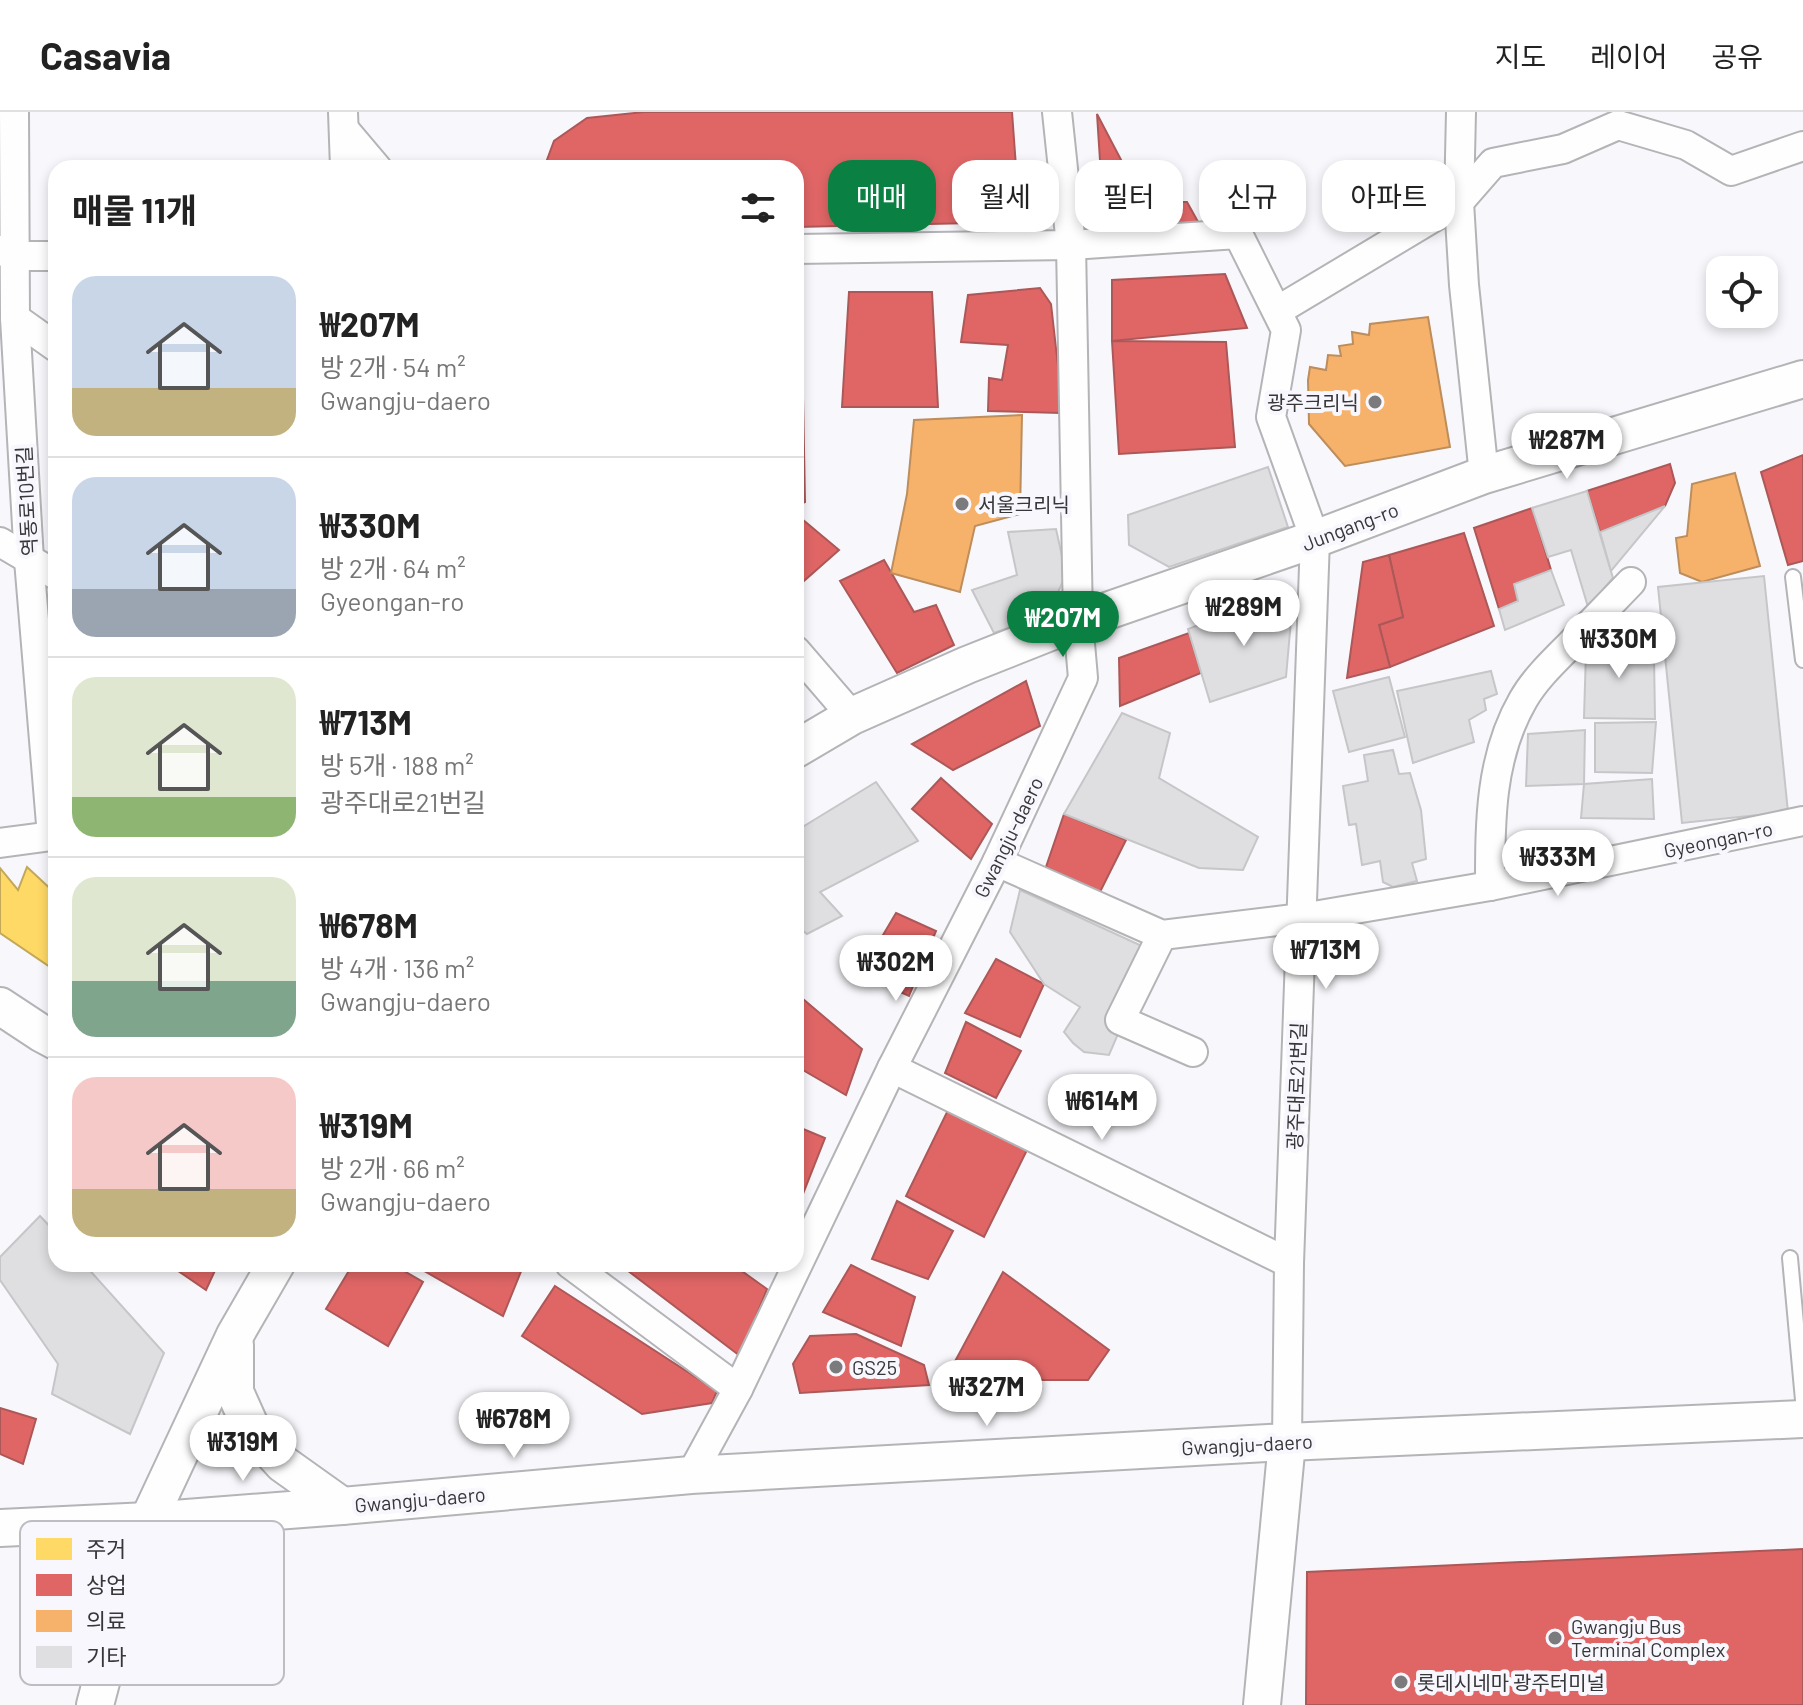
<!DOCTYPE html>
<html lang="ko">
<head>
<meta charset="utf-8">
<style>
	:root { --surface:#fff; --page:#f2f2f2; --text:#222; --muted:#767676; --line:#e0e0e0; --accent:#0b8043 }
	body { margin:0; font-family:Barlow,"Noto Sans KR",sans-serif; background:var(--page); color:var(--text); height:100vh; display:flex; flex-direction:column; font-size:30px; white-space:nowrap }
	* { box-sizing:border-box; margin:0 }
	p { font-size:26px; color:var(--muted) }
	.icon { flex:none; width:44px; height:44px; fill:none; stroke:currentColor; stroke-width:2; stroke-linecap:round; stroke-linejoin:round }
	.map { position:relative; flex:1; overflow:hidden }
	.side { position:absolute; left:48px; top:48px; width:756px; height:1112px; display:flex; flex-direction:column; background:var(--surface); border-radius:24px; box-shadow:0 4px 12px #0003 }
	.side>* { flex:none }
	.banner { position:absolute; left:828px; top:48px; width:760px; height:72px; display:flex; gap:16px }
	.buttons { position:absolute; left:1706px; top:144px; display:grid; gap:16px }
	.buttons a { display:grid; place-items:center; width:72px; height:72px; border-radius:16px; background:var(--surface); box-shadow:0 4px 12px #0003; font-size:40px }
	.price { position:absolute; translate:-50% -68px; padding:0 18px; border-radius:28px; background:#fff; color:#222; font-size:26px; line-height:52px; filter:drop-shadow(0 2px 4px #0008) }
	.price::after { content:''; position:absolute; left:50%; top:48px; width:24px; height:18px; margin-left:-12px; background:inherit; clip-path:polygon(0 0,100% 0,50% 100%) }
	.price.on { background:var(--accent); color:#fff }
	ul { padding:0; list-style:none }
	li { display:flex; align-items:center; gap:24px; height:200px; padding:0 24px }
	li+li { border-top:2px solid var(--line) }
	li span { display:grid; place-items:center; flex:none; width:224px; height:160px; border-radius:24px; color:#555 }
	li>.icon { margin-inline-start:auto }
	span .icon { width:96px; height:96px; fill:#fffc; stroke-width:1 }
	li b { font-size:34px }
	h2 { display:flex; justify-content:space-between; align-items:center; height:96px; padding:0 24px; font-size:34px }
	.tag { padding:0 28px; border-radius:24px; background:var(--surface); box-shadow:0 4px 12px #0003; font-size:28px; line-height:72px }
	.tag.on { background:var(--accent); color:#fff }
	header { display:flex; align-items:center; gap:48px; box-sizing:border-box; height:112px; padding:0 40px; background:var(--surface); border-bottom:2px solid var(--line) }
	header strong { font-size:38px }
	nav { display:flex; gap:44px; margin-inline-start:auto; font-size:28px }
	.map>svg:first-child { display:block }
	.homes { fill:#ffd966; stroke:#c3a858; stroke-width:2 }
	.shops { fill:#e06666; stroke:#ad5858; stroke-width:2 }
	.health { fill:#f6b26b; stroke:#bd8d5c; stroke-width:2 }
	.building { fill:#dfdfe2; stroke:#c6c6c8; stroke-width:2 }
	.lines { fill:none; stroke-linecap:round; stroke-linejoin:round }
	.service-casing { stroke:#b4b4b7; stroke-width:18 }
	.minor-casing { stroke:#b4b4b7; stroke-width:32 }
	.tertiary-casing { stroke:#b4b4b7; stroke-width:40 }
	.service { stroke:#fefeff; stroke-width:14 }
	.minor { stroke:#fefeff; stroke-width:28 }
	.tertiary { stroke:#fefeff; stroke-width:36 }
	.poi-dot { fill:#7b7b7d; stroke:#f7f7fd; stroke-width:3 }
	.labels { text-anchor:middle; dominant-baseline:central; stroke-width:8; stroke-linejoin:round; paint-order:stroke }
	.poi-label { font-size:20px; fill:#373739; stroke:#f7f7fd; text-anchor:start }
	.street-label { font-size:20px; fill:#373739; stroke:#f7f7fd }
	.key { fill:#f7f7fd; stroke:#bdbdc2; stroke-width:2 }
	.key-label { font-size:22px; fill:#373739 }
</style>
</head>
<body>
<header>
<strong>Casavia</strong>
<nav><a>지도</a><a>레이어</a><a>공유</a></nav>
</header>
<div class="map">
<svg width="1803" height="1593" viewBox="0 0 1803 1593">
	<rect width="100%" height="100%" fill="#f8f8fc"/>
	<polygon class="homes" points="27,755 56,782 56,859 0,821 0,756 18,778"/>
	<g class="shops">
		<polygon points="644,0 1012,0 1020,110 796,115 796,56 544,56 554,29 587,6"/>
		<polygon points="1097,2 1141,86 1172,83 1175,90 1187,90 1202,117 1105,126"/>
		<polygon points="1225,162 1247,216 1112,229 1112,168"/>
		<polygon points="1040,176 1051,192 1059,263 1060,301 988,299 989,266 1002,268 1008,233 961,230 968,183"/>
		<polygon points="849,180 932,180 938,295 842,295"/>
		<polygon points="1112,229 1226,230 1235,335 1119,342"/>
		<polygon points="803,285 805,390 796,394 796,286"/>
		<polygon points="1803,343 1803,449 1788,453 1761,360"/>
		<polygon points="1670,352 1675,371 1665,394 1600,420 1587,379"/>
		<polygon points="1532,396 1551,458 1514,472 1518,489 1499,497 1474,416"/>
		<polygon points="796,402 839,438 796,476"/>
		<polygon points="1464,421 1494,514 1390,555 1379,513 1403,505 1389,443"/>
		<polygon points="1389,443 1403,505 1379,513 1390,555 1347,566 1363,450"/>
		<polygon points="884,448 914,500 936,493 954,533 897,561 840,469"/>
		<polygon points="1189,521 1201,561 1120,594 1119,546"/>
		<polygon points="1026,569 1040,614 953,658 912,632"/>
		<polygon points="941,666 992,712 971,747 912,697"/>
		<polygon points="1064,702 1126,728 1100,780 1046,755"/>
		<polygon points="896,801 936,819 909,884 860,862"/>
		<polygon points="996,847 1044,872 1020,925 965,901"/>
		<polygon points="803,887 862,937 846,983 796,954 796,896"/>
		<polygon points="966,910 1021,939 996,986 945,961"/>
		<polygon points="949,996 1027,1038 984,1125 906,1084"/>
		<polygon points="796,1014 825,1026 801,1087 796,1085"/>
		<polygon points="897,1089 953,1119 928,1167 872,1147"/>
		<polygon points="168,1152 218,1152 206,1178"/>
		<polygon points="353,1152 392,1152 423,1170 388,1234 326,1197"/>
		<polygon points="412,1152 524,1152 503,1204"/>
		<polygon points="619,1152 732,1152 767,1177 740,1244"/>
		<polygon points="851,1153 915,1185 901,1234 823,1200"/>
		<polygon points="1003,1160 1109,1238 1088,1268 945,1268"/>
		<polygon points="555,1174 717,1279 712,1291 642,1302 522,1224"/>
		<polygon points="856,1222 924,1253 929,1273 800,1281 793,1252 810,1224"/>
		<polygon points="0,1296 36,1307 23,1352 0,1342"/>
		<polygon points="1803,1437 1803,1593 1306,1593 1307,1460"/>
	</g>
	<g class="health">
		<polygon points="1428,205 1450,335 1345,354 1309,312 1308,268 1310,255 1326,258 1328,243 1341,244 1339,234 1353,232 1352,220 1369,223 1370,212"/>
		<polygon points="1022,303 1020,402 975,414 960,480 891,461 907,382 914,308"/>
		<polygon points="1735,361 1760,454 1702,470 1680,461 1676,426 1687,424 1692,372"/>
	</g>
	<g class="building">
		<polygon points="1268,355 1288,415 1169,455 1129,433 1128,403"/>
		<polygon points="1587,379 1613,466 1588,495 1571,438 1548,445 1532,396"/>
		<polygon points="1665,394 1611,459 1600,420"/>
		<polygon points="1056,417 1066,462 1049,501 994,521 972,478 1017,463 1008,420"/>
		<polygon points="1551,458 1564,493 1505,518 1499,497 1518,489 1514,472"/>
		<polygon points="1764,464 1788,700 1682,711 1658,475"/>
		<polygon points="1276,483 1292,497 1286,565 1210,590 1188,517"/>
		<polygon points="1603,515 1621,517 1620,527 1631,526 1654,545 1655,607 1584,606 1586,539 1591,541 1604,525"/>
		<polygon points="1491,559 1497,582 1484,587 1486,598 1469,608 1474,630 1413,651 1397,579"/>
		<polygon points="1389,565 1405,625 1349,640 1333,579"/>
		<polygon points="1122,601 1170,621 1159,666 1258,725 1243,758 1199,756 1064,702"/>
		<polygon points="1656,610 1652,661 1595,660 1595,611"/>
		<polygon points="1585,618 1584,672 1526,674 1528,622"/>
		<polygon points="1393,638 1399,662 1410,661 1421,698 1426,747 1412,751 1417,769 1393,775 1383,770 1380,749 1362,753 1356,712 1349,713 1343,674 1368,669 1364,643"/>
		<polygon points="1652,667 1654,707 1581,706 1584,672"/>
		<polygon points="876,670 918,729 820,780 842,804 807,822 796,813 796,719"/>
		<polygon points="1020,778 1144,835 1148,852 1109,943 1084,940 1073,931 1064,920 1080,895 1044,872 1010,820"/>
		<polygon points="40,1104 56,1121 56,1152 84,1152 164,1241 130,1322 52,1282 58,1252 0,1168 0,1145"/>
	</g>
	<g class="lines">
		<defs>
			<g id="service">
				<polyline points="1793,465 1803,548"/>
				<polyline points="1790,1146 1803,1288"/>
			</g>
			<g id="minor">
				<polyline points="343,0 345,56"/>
				<polyline points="1461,0 1459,90 1464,173 1484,363"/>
				<polyline points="344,17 377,56"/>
				<polyline points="796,137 1071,133 1238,122 1286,218 1271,305 1315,427 1289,1151 1287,1330"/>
				<polyline points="0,138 14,144 56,144"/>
				<polyline points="1277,199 1459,90 1493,51 1563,37 1618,13 1686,33 1731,59 1803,34"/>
				<polyline points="15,206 56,235"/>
				<polyline points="0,430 56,463"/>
				<polyline points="796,539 852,604"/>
				<polyline points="0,731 52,724 29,448 15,206 14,0"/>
				<polyline points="997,750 1162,823 1302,806 1490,774 1803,709"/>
				<path d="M1490 774C1490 710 1490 645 1523 588 1535 567 1554 549 1571 532 1591 511 1611 491 1631 470"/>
				<polyline points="1162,823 1120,908 1193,940"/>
				<polyline points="892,956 1289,1151"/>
				<polyline points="570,1152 738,1277"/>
				<polyline points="691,1363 738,1277 892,956 997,750 1083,566 1078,509 1071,133 1057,0"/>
			</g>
			<g id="tertiary">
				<polyline points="796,637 852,604 967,553 1078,509 1315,427 1484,363 1803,267"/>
				<polyline points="0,894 41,921 56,929"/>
				<polyline points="235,1233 235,1280 252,1318 283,1352 342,1394"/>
				<polyline points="0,1416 148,1409 342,1394 691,1363 1287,1330 1803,1307"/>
				<polyline points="95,1593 105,1555 148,1409 235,1223 276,1152"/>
				<polyline points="1262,1593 1287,1330"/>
			</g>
		</defs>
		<use href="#service" class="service-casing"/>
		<use href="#minor" class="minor-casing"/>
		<use href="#tertiary" class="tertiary-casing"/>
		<use href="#service" class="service"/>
		<use href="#minor" class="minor"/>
		<use href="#tertiary" class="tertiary"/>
	</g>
	<g class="poi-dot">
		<circle cx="1375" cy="290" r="8"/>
		<circle cx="962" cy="392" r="8"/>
		<circle cx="836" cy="1255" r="8"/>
		<circle cx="1555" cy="1526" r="8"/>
		<circle cx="1401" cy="1570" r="8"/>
	</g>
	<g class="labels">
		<g class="poi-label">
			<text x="1359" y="290" text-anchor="end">광주크리닉</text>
			<text x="978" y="392">서울크리닉</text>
			<text x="852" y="1255">GS25</text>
			<text x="1571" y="1514">Gwangju Bus<tspan x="1571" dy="23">Terminal Complex</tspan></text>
			<text x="1417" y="1570">롯데시네마 광주터미널</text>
		</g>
		<g class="street-label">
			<text transform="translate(26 389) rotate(-93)">역동로10번길</text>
			<text transform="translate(1350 414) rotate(-21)">Jungang-ro</text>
			<text transform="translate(1008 725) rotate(-64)">Gwangju-daero</text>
			<text transform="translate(1718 727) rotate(-12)">Gyeongan-ro</text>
			<text transform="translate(1296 974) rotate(-88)">광주대로21번길</text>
			<text transform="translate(1247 1332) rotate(-3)">Gwangju-daero</text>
			<text transform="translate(420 1387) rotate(-5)">Gwangju-daero</text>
		</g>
	</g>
	<rect x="20" y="1409" width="264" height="164" rx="12" class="key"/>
	<rect x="36" y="1426" width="36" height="22" fill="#ffd966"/>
	<rect x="36" y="1462" width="36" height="22" fill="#e06666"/>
	<rect x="36" y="1498" width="36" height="22" fill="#f6b26b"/>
	<rect x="36" y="1534" width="36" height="22" fill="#dfdfe2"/>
	<g class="key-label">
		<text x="86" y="1445">주거</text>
		<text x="86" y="1481">상업</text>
		<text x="86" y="1517">의료</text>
		<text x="86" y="1553">기타</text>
	</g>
</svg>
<div class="buttons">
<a><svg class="icon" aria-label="locate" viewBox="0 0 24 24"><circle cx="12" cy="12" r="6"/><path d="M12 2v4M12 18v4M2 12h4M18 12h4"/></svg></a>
</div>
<b class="price" style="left:1567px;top:369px">₩287M</b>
<b class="price" style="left:1244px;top:536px">₩289M</b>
<b class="price on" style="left:1063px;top:547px">₩207M</b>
<b class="price" style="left:1619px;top:568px">₩330M</b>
<b class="price" style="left:1558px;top:786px">₩333M</b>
<b class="price" style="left:1326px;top:879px">₩713M</b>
<b class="price" style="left:896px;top:891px">₩302M</b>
<b class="price" style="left:1102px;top:1030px">₩614M</b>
<b class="price" style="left:987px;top:1316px">₩327M</b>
<b class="price" style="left:514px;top:1348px">₩678M</b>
<b class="price" style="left:243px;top:1371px">₩319M</b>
<div class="banner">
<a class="tag on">매매</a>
<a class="tag">월세</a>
<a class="tag">필터</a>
<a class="tag">신규</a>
<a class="tag">아파트</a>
</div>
<section class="side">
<h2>매물 11개<svg class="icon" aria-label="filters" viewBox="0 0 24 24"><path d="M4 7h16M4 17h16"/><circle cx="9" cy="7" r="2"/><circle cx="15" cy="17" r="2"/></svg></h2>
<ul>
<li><span style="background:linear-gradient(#c9d6e8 70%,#c2b280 0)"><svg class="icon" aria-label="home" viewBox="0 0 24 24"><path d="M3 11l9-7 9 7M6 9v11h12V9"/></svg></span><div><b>₩207M</b><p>방 2개 · 54 m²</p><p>Gwangju-daero</p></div></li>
<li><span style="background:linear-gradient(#c9d6e8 70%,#9aa5b1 0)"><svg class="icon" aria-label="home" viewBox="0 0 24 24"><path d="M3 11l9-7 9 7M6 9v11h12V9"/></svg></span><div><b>₩330M</b><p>방 2개 · 64 m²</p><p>Gyeongan-ro</p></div></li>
<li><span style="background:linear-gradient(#dfe7d0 75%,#8fb573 0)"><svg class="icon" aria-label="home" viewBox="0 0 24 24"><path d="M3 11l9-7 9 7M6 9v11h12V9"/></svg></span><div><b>₩713M</b><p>방 5개 · 188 m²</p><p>광주대로21번길</p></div></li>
<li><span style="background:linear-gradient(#dfe7d0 65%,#7fa58c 0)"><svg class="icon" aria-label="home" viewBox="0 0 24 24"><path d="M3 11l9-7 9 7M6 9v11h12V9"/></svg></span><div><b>₩678M</b><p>방 4개 · 136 m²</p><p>Gwangju-daero</p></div></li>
<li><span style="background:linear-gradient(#f6c9c9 70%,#c2b280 0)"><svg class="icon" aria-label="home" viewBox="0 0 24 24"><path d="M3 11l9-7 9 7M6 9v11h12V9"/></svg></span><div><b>₩319M</b><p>방 2개 · 66 m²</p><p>Gwangju-daero</p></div></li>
</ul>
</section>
</div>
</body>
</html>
